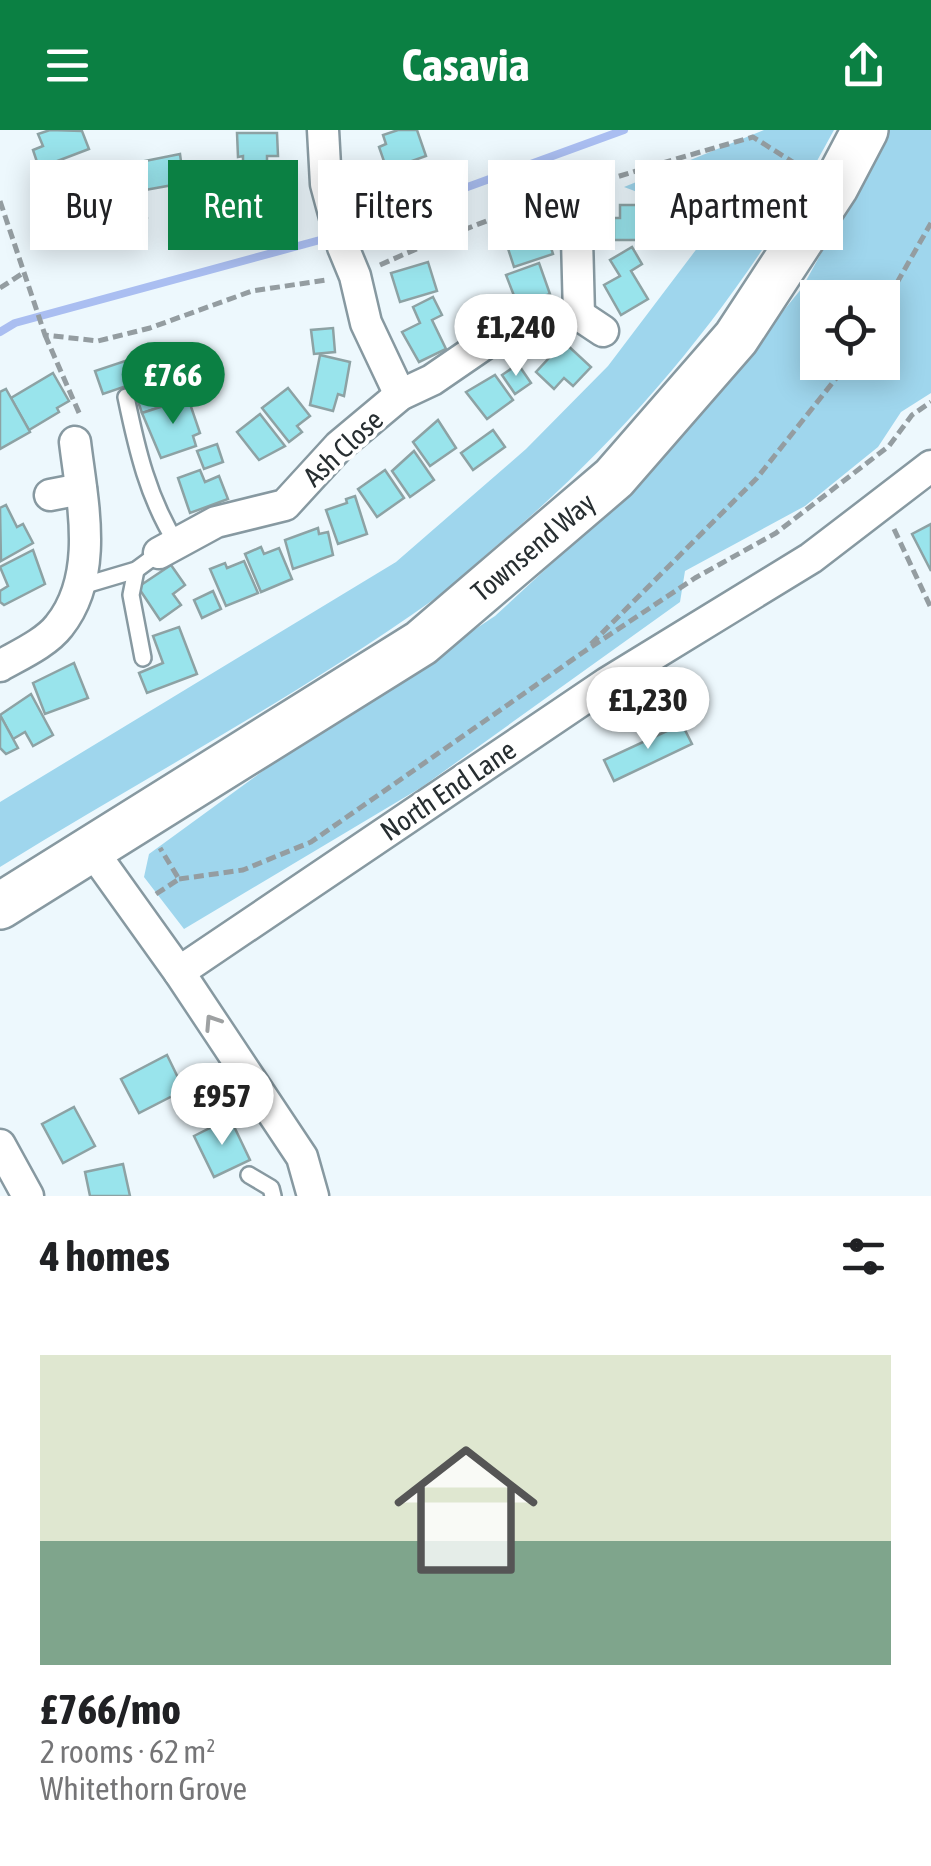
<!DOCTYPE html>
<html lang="en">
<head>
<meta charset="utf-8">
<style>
	:root { --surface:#fff; --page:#f6f6f6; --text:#202124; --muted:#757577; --line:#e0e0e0; --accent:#0b8043 }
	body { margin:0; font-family:"Asap Condensed",sans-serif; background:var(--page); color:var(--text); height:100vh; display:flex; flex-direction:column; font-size:38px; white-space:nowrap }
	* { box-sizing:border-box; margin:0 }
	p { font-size:32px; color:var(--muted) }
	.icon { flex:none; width:55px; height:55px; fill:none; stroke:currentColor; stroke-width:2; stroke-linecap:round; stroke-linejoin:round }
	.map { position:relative; height:1066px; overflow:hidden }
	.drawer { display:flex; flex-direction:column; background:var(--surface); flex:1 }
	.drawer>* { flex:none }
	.guide { position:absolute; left:30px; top:30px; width:872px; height:90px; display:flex; gap:20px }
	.tools { position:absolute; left:800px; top:150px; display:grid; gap:20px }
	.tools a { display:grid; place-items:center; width:100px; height:100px; border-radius:0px; background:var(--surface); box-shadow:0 5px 25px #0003; font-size:50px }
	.price { position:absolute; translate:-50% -85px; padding:0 22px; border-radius:35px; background:#fff; color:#222; font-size:32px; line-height:65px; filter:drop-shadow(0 2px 5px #0008) }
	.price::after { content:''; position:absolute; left:50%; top:60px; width:30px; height:22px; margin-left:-15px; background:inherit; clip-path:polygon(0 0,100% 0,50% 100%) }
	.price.on { background:var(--accent); color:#fff }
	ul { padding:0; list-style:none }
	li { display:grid; align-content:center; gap:20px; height:530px; padding:0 40px }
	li+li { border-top:2px solid var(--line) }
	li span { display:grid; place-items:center; height:310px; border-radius:0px; color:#555 }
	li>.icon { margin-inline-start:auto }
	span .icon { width:180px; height:180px; fill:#fffc; stroke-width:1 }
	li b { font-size:42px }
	h2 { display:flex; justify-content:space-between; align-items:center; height:120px; padding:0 40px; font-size:42px }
	.chip { padding:0 35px; border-radius:0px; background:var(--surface); box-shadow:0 5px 25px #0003; font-size:35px; line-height:90px }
	.chip.on { background:var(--accent); color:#fff }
	header { display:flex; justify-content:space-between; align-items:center; height:130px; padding:0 40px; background:var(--accent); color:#fff; font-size:45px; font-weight:700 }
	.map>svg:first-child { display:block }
	.green { fill:#9fd6ed; fill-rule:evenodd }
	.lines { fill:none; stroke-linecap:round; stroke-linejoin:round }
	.stream { stroke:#aabef1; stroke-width:8 }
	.building { fill:#99e4ec; stroke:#8da2a4; stroke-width:2.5 }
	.service-casing { stroke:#8799a1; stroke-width:20 }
	.minor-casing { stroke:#8799a1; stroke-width:35 }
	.secondary-casing { stroke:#8799a1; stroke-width:50 }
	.path { stroke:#949da1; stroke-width:5; stroke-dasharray:10 5; stroke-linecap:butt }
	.service { stroke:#fff; stroke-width:15 }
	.minor { stroke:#fff; stroke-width:30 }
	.secondary { stroke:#fff; stroke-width:45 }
	.oneway { stroke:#9ea1a2 }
	.labels { text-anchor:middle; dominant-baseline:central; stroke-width:8; stroke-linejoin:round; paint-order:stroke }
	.street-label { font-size:28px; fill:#272e31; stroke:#fff }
</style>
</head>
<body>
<header><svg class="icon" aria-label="menu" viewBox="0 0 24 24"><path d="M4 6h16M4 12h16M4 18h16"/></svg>Casavia<svg class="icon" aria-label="share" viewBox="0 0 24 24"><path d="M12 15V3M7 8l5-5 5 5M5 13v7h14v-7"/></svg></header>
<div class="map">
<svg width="931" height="1066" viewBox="0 0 931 1066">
	<rect width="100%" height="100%" fill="#edf8fd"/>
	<g class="green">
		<path d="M764 0H834C750 157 638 296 502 411 479 430 457 452 433 470 295 568 144 648 0 737V672L396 432 526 319 608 236 717 92 624 57Z"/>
		<path d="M889 0H931V263L901 282 878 317 805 376 685 441 680 472 422 657 184 799 144 747 149 724 282 627 495 486 654 339 802 158ZM818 168H882V232H818Z"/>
	</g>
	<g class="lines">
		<g class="stream">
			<polyline points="344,102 624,0"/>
			<polyline points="0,202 15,193 331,107"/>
		</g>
	</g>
	<g class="building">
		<polygon points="50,0 82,1 89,19 39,38 33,20 43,16 38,4"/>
		<polygon points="398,0 417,0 426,26 387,40 379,17 386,14 383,5"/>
		<polygon points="237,3 277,3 278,26 267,26 267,36 243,36 243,26 238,27"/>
		<polygon points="180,24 182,39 202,35 210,77 190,81 184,53 145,60 140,32"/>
		<polygon points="53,40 65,71 91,60 101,85 54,104 32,49"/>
		<polygon points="272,42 276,56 282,54 288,73 250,86 239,53"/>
		<polygon points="138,45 147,88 144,93 137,96 130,81 110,85 104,51"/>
		<polygon points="620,75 654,75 655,110 614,110 614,88 620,88"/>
		<polygon points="533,90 539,107 547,105 553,124 514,137 502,100"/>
		<polygon points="632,117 642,134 631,141 648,169 621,185 604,155 620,146 610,130"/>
		<polygon points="428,132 437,161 400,172 391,143"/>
		<polygon points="539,133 550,164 518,176 506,145"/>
		<polygon points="433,167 442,185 432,190 446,219 419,232 402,202 420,193 413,177"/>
		<polygon points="333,198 335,222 314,224 311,200"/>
		<polygon points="564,212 591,237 573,256 564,248 554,259 536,242"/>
		<polygon points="152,222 170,274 142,283 132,254 103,264 95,241"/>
		<polygon points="320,225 350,232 344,266 338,264 333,281 310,275"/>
		<polygon points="518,234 531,253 515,264 502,245"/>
		<polygon points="53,243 69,271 57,278 59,282 29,300 11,268"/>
		<polygon points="495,245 513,270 487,289 466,262"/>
		<polygon points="288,258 310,286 297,296 302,302 289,312 262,278"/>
		<polygon points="6,259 30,302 0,319 0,262"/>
		<polygon points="188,268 200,303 193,306 196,316 161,328 142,283"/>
		<polygon points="260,284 285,316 259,330 237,302"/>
		<polygon points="438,290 456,318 430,336 413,312"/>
		<polygon points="493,300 505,317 473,340 461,323"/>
		<polygon points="217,314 223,332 204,339 197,321"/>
		<polygon points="414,321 434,350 410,367 392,341"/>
		<polygon points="200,340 205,352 219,346 228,369 190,383 178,348"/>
		<polygon points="385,340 404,368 377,387 358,359"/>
		<polygon points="355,366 367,404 338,414 326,380 347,373 346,369"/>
		<polygon points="6,375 17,397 23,394 33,413 1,431 0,378"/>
		<polygon points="931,394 931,441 912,404"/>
		<polygon points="318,398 319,404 328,402 333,425 293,439 285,410"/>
		<polygon points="261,417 264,424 279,418 292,449 261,462 245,424"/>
		<polygon points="33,420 45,454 4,475 0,472 0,461 8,456 0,437"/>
		<polygon points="244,431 258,463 226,476 210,439 225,433 227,438"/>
		<polygon points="171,435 185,455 173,464 181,475 160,490 138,457"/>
		<polygon points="213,461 221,479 202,488 194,470"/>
		<polygon points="179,497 197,544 147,563 139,543 163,533 153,506"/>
		<polygon points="74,533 88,568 45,584 33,553"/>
		<polygon points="31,564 53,605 33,616 25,602 13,609 0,585"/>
		<polygon points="0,585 18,618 6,624 0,618"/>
		<polygon points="682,594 692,614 614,651 604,630"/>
		<polygon points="167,925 184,960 139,983 121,949"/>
		<polygon points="74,977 95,1016 63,1033 42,994"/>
		<polygon points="230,988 250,1030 214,1047 194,1006"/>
		<polygon points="123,1034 130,1066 90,1066 85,1042"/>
	</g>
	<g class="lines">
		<defs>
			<g id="service">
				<path d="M126 267C137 320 148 368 177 414"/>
				<polyline points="136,440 131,465 143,528"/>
				<polyline points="82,456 136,440 159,423"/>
				<polyline points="249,1045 271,1058 273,1066"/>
			</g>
			<g id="minor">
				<polyline points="323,0 326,54 343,117 355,146 366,193 400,265"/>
				<polyline points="577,108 579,185"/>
				<polyline points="50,365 81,359"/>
				<polyline points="159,423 216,392 285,375 339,316 400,265 432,250 499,204 579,185 603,201"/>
				<path d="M0 536C19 525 46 513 59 496 100 445 82 371 75 312"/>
				<polyline points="91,719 179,842 302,1027 313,1066"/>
				<polyline points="179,842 607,553 811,428 931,336"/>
				<polyline points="0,1015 28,1066"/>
			</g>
			<polyline id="secondary" points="0,776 421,513 614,348 736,208 835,57 865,0"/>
		</defs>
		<use href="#service" class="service-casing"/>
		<use href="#minor" class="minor-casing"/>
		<use href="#secondary" class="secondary-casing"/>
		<g class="path">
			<polyline points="0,71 45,205 98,211 150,198 252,161 326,150"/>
			<path d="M380 135C501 80 625 43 753 7L807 41"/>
			<polyline points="0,158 23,143"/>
			<polyline points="882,179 931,93"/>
			<polyline points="45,205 80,285"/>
			<polyline points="894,399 931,478"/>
			<polyline points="591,514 757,348 849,232"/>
			<polyline points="179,749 243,740 311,712 582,523 695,448 776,403 889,316 912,285 931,272"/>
			<polyline points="156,764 179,749 160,718"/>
		</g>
		<use href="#service" class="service"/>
		<use href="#minor" class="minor"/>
		<use href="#secondary" class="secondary"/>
	</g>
	<defs><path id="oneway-chevron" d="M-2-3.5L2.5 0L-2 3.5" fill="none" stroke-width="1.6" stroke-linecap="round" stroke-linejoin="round" transform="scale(2.5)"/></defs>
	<use class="oneway" href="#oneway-chevron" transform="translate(212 892) rotate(-123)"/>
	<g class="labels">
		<g class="street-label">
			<text transform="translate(343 318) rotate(-43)">Ash Close</text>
			<text transform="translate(533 417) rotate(-40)">Townsend Way</text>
			<text transform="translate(448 660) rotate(-34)">North End Lane</text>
		</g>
	</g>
</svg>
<div class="tools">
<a><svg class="icon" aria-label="locate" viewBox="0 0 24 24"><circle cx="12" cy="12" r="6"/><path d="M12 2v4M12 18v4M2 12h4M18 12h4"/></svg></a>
</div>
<b class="price" style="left:516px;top:249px">£1,240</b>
<b class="price on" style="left:173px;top:297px">£766</b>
<b class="price" style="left:648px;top:622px">£1,230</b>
<b class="price" style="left:222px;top:1018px">£957</b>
<div class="guide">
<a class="chip">Buy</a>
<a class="chip on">Rent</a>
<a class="chip">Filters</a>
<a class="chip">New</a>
<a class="chip">Apartment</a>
</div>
</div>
<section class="drawer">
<h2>4 homes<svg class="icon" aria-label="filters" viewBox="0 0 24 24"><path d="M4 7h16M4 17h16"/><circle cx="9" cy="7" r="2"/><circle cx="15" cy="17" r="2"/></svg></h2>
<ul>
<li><span style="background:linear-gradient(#dfe7d0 60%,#7fa58c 0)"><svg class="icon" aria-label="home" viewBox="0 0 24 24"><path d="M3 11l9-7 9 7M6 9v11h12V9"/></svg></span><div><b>£766/mo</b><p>2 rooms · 62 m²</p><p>Whitethorn Grove</p></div></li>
</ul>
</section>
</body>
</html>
